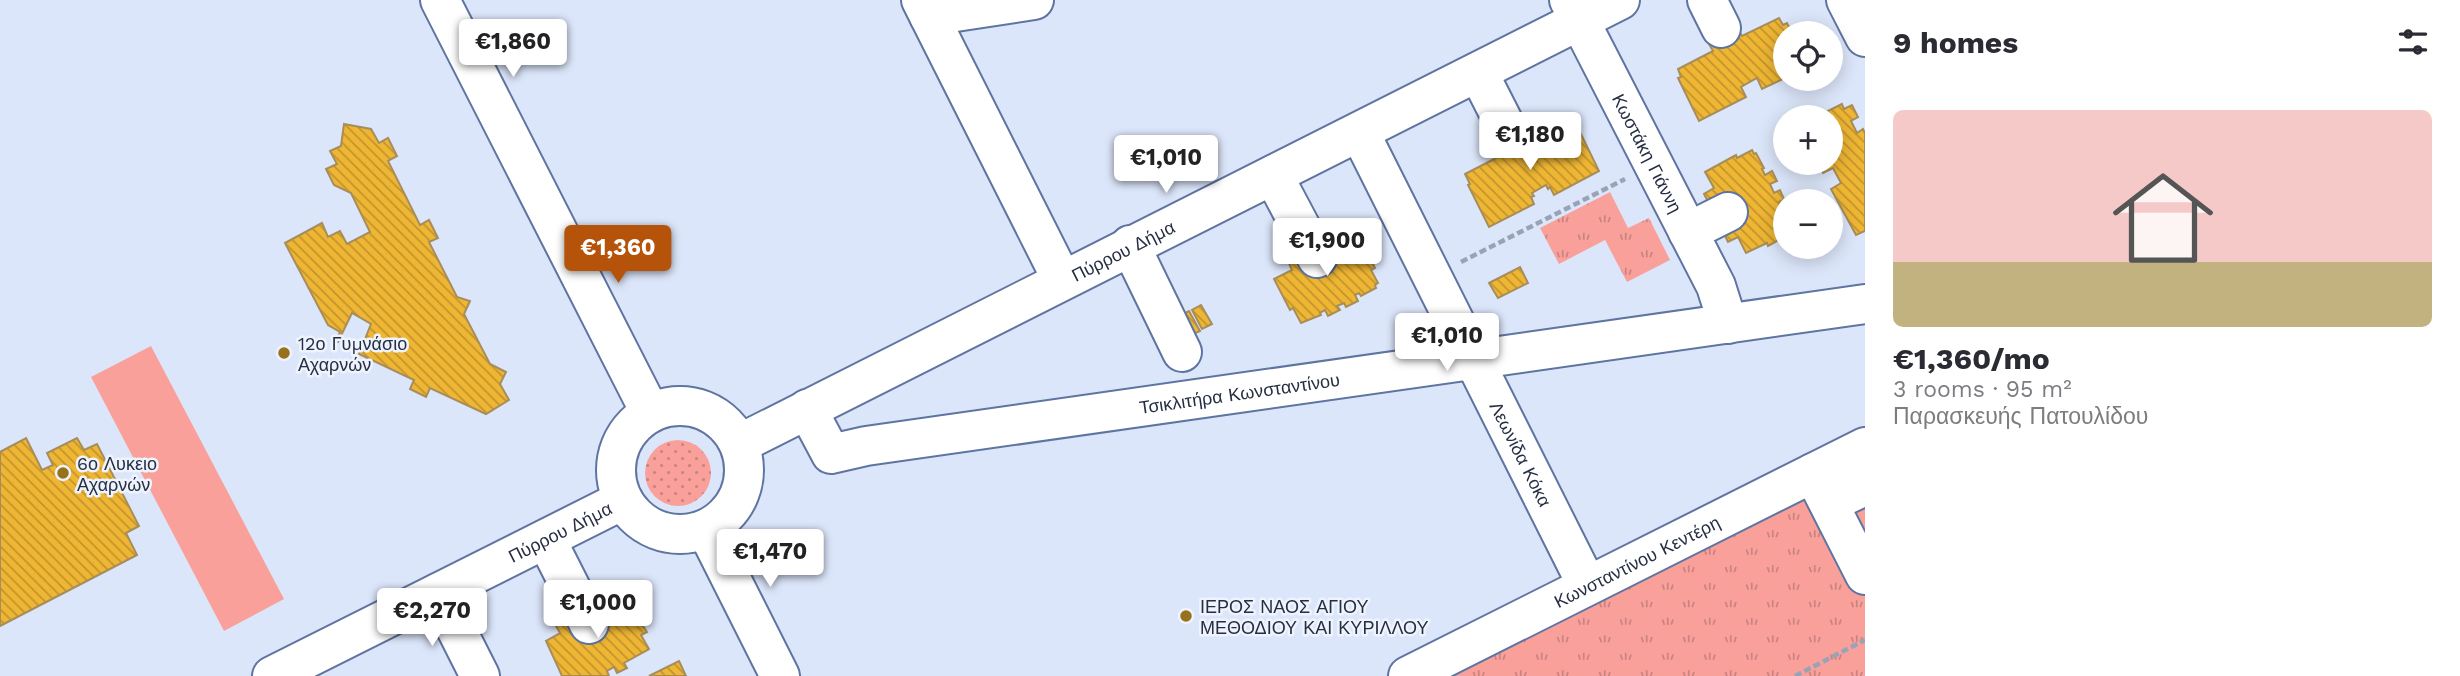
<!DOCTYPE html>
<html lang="en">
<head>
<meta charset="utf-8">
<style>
	:root { --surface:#fff; --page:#f7f7f7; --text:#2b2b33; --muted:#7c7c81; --line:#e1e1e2; --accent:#b45309 }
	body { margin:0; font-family:"Work Sans",sans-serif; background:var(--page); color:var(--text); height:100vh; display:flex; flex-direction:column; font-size:26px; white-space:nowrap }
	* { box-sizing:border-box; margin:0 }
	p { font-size:23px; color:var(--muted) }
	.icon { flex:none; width:38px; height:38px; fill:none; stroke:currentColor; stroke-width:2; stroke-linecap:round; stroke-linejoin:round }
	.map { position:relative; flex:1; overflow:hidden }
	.details { display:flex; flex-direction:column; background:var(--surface); width:595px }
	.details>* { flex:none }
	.controls { position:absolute; left:1773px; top:21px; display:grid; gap:14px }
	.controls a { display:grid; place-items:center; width:70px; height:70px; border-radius:50%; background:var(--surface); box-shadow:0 4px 18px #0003; font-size:35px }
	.price { position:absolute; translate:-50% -60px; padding:0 16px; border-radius:7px; background:#fff; color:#222; font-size:23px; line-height:46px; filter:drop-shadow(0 2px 4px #0008) }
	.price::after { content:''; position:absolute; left:50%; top:42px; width:21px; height:16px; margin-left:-10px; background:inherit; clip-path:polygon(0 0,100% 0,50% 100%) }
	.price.on { background:var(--accent); color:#fff }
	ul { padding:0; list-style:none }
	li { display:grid; align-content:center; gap:14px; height:371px; padding:0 28px }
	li+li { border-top:2px solid var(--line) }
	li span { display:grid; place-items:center; height:217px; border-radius:10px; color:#555 }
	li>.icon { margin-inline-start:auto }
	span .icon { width:126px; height:126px; fill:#fffc; stroke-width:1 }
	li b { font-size:30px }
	h2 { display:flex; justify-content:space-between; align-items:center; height:84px; padding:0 28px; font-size:30px }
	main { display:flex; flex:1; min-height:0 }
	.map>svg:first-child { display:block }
	.grass { fill:url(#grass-dots) }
	.park { fill:url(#park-tufts) }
	.garden { fill:#faa09b }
	.building { fill:url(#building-back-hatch); stroke:#a78d5b; stroke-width:2 }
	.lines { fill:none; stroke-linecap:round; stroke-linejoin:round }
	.minor-casing { stroke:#5e74a1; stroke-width:42 }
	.path { stroke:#99a3b6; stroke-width:4.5; stroke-dasharray:7 3.5; stroke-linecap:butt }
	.minor { stroke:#fff; stroke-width:38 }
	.poi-dot { fill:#97721c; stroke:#eef3fd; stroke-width:2.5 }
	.labels { text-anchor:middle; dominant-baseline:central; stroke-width:5; stroke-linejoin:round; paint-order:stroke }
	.street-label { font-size:18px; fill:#262f42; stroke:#eef3fd }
	.poi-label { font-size:18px; fill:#262f42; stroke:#eef3fd; text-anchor:start }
</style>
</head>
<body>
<main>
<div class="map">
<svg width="1865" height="676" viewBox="0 0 1865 676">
	<defs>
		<pattern id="grass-dots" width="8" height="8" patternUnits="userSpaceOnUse" patternTransform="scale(1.75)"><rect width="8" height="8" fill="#faa09b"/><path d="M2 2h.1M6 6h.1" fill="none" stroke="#ca8380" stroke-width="1.8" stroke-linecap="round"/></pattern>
		<pattern id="park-tufts" width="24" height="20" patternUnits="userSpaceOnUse" patternTransform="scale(1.75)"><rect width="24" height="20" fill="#faa09b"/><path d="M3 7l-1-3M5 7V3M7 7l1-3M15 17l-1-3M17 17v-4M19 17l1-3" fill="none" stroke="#ca8380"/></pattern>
		<pattern id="building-back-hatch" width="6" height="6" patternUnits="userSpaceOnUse" patternTransform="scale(1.75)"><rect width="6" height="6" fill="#efb633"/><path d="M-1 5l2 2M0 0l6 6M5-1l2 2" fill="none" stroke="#c1942d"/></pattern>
	</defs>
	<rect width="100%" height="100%" fill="#dce6fa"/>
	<circle class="grass" cx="678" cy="473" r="33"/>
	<g class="park">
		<polygon points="1610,192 1628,228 1649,218 1670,260 1627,282 1605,240 1559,264 1540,228"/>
		<polygon points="1865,466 1865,676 1447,676"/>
	</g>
	<polygon class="garden" points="151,346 284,599 224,631 91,377"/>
	<g class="building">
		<polygon points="1779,18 1783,25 1787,23 1792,33 1785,33 1785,78 1762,89 1757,78 1741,87 1746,97 1699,121 1678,78 1681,77 1678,69 1713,51 1709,44 1738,29 1742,36"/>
		<polygon points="1842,104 1844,109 1852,105 1858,117 1851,121 1857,133 1863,129 1865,133 1865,231 1856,235 1831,189 1841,183 1833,168 1823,173 1818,163 1830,163 1830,117 1816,117"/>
		<polygon points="1569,122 1573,131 1578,128 1599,171 1554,195 1550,187 1548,189 1546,185 1532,193 1534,196 1531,197 1534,204 1489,227 1468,185 1470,184 1465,174 1504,154 1502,149 1530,134 1533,140"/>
		<polygon points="344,124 371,129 379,143 388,138 397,156 388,161 420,225 429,220 438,238 429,242 457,297 470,301 464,314 490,364 506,372 500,384 509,400 486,414 430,388 426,397 410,389 414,380 359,354 371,324 352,313 338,342 336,341 340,332 328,325 285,243 322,223 328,237 340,231 347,244 370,232 351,193 334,185 326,169 337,164 330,151 341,146"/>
		<polygon points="1752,150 1754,154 1756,153 1764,168 1762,169 1765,175 1772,171 1777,181 1770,184 1774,193 1780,190 1784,199 1779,202 1785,214 1785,230 1776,234 1779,240 1768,246 1767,243 1746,253 1738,237 1728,242 1704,194 1714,188 1705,172 1736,155 1737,158"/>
		<polygon points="1335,234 1341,245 1359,236 1375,268 1371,270 1378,283 1375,285 1376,288 1361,296 1359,293 1355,295 1358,301 1346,307 1344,303 1337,306 1340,310 1328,316 1325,310 1320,313 1321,315 1301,323 1293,308 1290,310 1274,279 1292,270 1287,259"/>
		<polygon points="1520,267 1528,283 1498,298 1489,283"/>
		<polygon points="1201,305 1212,324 1202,329 1192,310"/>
		<polygon points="1189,311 1200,331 1191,335 1181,315"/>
		<polygon points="26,438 42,470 53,465 47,453 77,438 84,450 97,444 139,526 126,533 137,555 0,626 0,452"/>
		<polygon points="610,597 616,607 626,601 647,632 641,635 649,649 624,663 627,668 617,673 614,667 607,671 609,676 562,676 546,641 560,633 555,624"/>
		<polygon points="679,661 686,676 649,676"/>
	</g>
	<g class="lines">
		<defs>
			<g id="minor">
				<polyline points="440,0 650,412"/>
				<polyline points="921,0 1062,280"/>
				<path id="s1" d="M1569 0 1716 286 1728 324"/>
				<polyline points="1707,0 1721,28"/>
				<polyline points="1846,0 1865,37"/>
				<polyline points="929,16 1034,0"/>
				<polyline points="1478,72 1509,133"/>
				<path id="s2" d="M1360 133 1587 585"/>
				<polyline points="1273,175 1317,258"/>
				<polyline points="1688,232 1728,212"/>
				<polyline points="1130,245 1182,352"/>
				<circle cx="680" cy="470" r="64"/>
				<path id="s3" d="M807 409 831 454 866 446 1865 304"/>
				<path id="s4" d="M739 444 1620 0"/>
				<polyline points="1813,473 1865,575"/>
				<polyline points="1829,503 1865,486"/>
				<polyline points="706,529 780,676"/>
				<polyline points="546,539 589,624"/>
				<polyline points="438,593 480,676"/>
				<path id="s5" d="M272 676 623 500"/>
				<path id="s6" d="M1408 676 1865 447"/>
			</g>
		</defs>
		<use href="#minor" class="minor-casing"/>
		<g class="path">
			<polyline points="1461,262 1625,179"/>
			<polyline points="1795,676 1865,640"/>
		</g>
		<use href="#minor" class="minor"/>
	</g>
	<g class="poi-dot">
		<circle cx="284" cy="353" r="7"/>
		<circle cx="63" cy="473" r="7"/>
		<circle cx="1186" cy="616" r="7"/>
	</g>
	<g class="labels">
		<g class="street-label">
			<text stroke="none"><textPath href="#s1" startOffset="172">Κωστάκη Γιάννη</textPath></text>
			<text stroke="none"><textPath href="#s4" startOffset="430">Πύρρου Δήμα</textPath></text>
			<text stroke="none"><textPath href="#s3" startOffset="464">Τσικλιτήρα Κωνσταντίνου</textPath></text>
			<text stroke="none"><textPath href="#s2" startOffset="359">Λεωνίδα Κόκα</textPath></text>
			<text stroke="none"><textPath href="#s5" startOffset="322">Πύρρου Δήμα</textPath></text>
			<text stroke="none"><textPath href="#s6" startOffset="256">Κωνσταντίνου Κεντέρη</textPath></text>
		</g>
		<g class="poi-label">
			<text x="298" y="343">12ο Γυμνάσιο<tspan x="298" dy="21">Αχαρνών</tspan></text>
			<text x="77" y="463">6ο Λυκειο<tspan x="77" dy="21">Αχαρνών</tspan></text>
			<text x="1200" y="606">ΙΕΡΟΣ ΝΑΟΣ ΑΓΙΟΥ<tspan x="1200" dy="21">ΜΕΘΟΔΙΟΥ ΚΑΙ ΚΥΡΙΛΛΟΥ</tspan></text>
		</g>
	</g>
</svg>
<div class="controls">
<a><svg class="icon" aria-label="locate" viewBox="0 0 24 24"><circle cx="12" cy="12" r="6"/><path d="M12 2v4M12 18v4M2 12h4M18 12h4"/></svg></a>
<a>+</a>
<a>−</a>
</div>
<b class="price" style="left:513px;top:79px">€1,860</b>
<b class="price" style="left:1530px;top:172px">€1,180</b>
<b class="price" style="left:1166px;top:195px">€1,010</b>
<b class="price" style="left:1327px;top:278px">€1,900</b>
<b class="price on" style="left:618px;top:285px">€1,360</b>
<b class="price" style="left:1447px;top:373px">€1,010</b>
<b class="price" style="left:770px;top:589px">€1,470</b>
<b class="price" style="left:598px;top:640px">€1,000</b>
<b class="price" style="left:432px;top:648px">€2,270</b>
</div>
<section class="details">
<h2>9 homes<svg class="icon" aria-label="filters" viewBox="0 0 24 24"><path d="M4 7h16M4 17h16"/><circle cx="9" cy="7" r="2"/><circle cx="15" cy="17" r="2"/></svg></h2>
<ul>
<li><span style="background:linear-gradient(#f6c9c9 70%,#c2b280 0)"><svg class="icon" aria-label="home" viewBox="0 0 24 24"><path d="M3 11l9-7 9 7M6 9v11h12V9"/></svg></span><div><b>€1,360/mo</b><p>3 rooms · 95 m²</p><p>Παρασκευής Πατουλίδου</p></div></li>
</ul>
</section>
</main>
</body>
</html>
